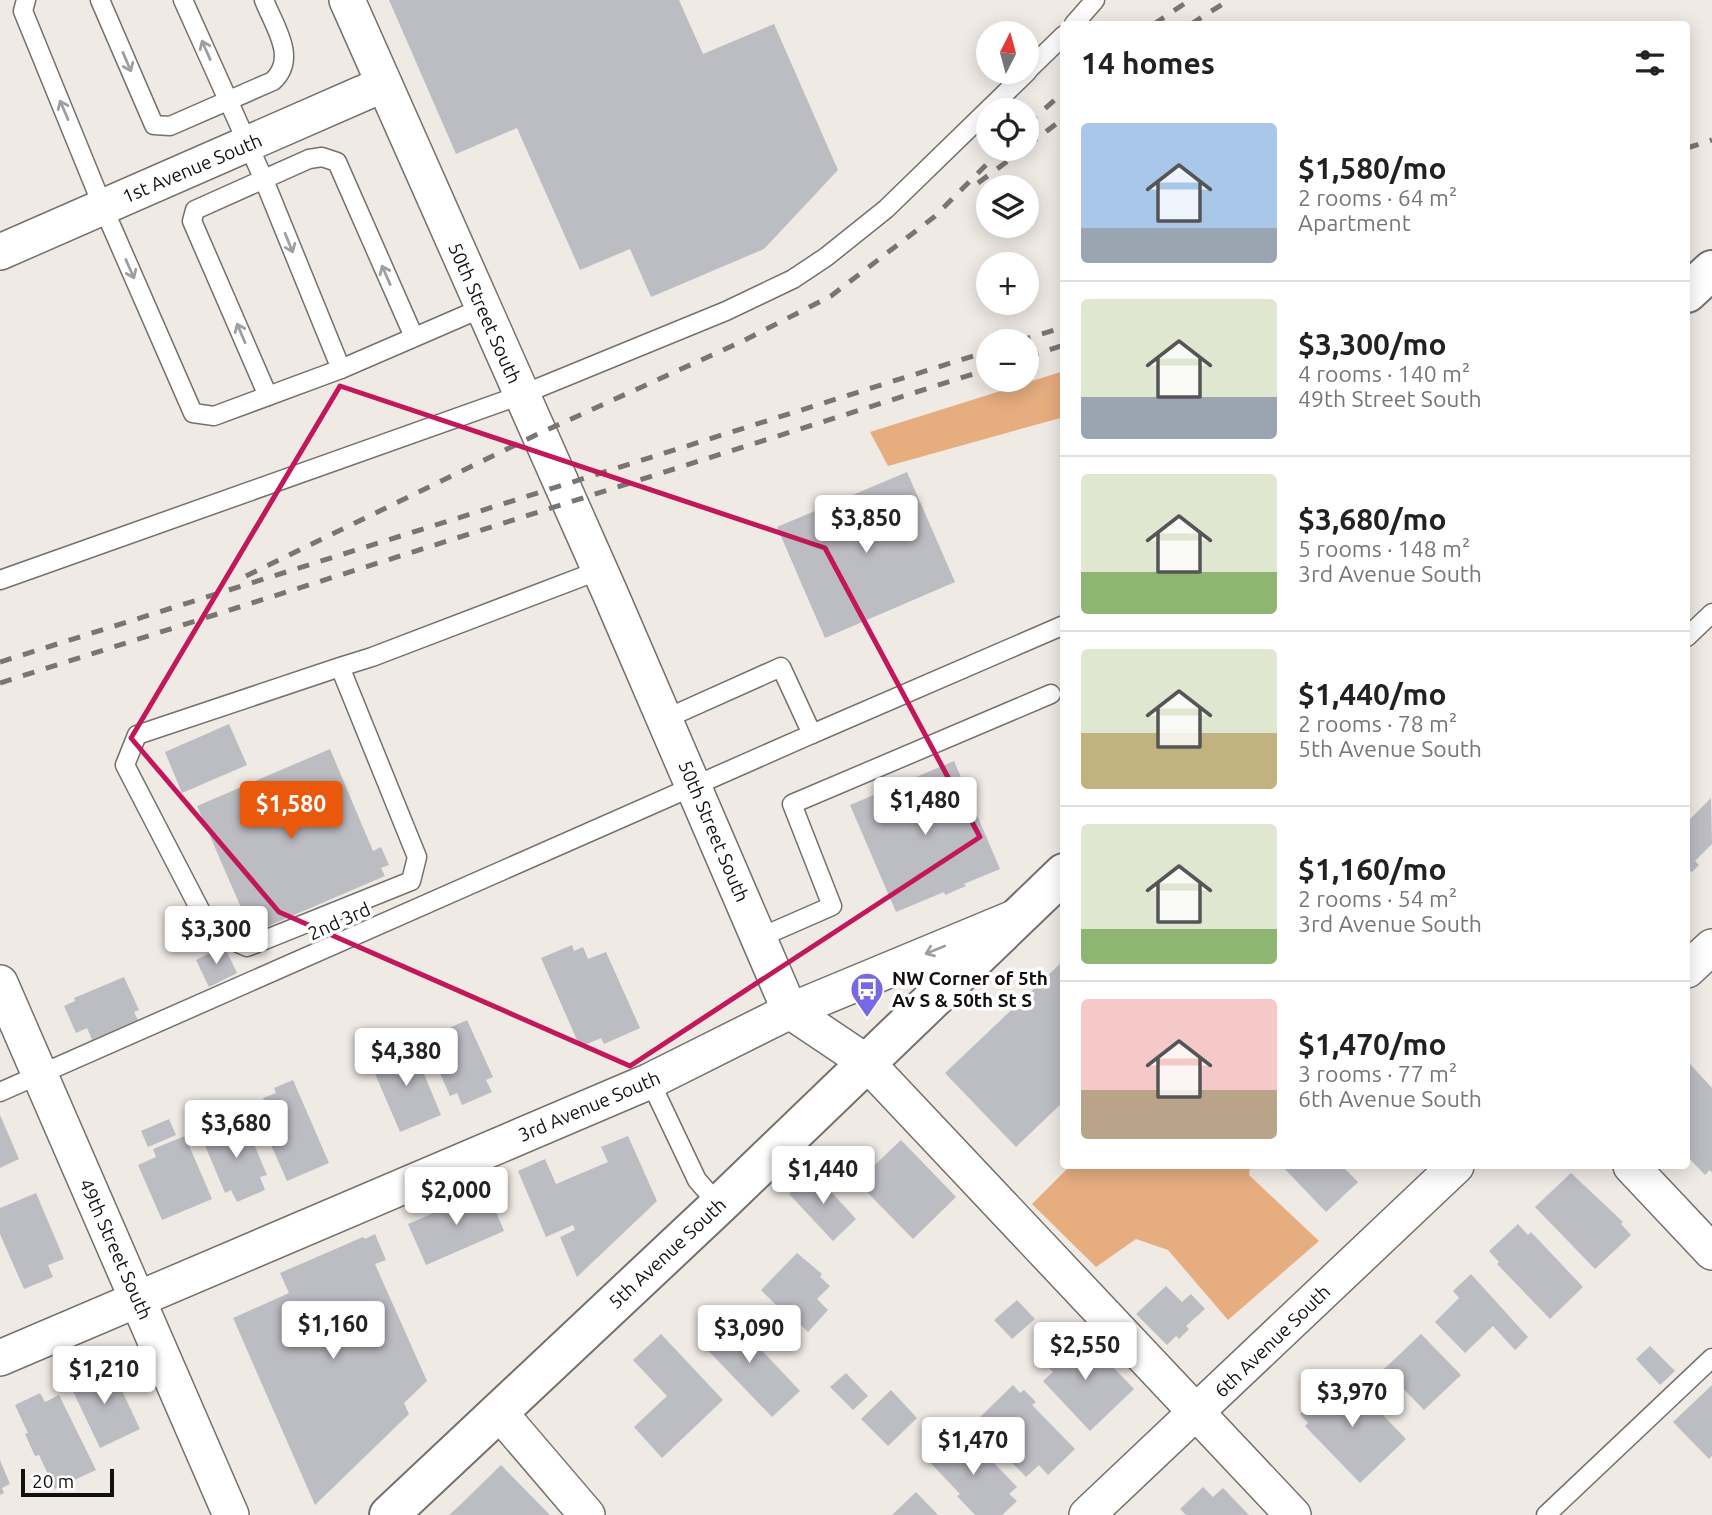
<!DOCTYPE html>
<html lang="en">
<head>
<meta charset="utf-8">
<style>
	:root { --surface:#fff; --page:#f2f2f2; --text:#222; --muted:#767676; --line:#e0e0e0; --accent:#ea580c }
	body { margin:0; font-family:Ubuntu,sans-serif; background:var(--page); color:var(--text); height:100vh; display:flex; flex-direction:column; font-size:26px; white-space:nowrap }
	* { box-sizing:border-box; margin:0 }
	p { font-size:23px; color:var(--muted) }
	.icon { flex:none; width:38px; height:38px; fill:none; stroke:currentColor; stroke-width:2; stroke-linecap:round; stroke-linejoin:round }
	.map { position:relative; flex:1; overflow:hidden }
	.sheet { position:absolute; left:1060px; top:21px; width:630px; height:1148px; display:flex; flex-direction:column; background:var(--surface); border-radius:7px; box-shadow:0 4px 18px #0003 }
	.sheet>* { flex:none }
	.needle { width:46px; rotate:6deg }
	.buttons { position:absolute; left:976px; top:21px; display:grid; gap:14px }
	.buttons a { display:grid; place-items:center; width:63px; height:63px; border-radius:50%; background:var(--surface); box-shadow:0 4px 18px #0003; font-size:35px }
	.scale { position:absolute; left:21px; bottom:18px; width:93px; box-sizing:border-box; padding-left:7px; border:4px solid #12100f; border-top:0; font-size:19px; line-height:24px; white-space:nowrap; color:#12100f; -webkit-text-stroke:5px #fff; paint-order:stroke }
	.price { position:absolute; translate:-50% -60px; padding:0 16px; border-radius:7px; background:#fff; color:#222; font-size:23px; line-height:46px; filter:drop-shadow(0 2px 4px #0008) }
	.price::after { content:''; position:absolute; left:50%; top:42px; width:21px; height:16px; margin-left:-10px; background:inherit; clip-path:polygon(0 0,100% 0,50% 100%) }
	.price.active { background:var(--accent); color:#fff }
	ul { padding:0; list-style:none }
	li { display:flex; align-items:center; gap:21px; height:175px; padding:0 21px }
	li+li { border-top:2px solid var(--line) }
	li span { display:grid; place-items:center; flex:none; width:196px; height:140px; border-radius:7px; color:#555 }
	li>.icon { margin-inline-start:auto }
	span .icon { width:84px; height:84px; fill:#fffc; stroke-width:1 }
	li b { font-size:30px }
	h2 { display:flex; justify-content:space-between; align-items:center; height:84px; padding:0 21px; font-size:30px }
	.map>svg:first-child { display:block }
	.green { fill:#e6ad7f }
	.building { fill:#bcbcc3 }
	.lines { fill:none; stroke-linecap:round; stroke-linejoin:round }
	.service-casing { stroke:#75706c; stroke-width:21 }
	.minor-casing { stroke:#75706c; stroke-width:38 }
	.tertiary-casing { stroke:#75706c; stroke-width:42 }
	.service { stroke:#fff; stroke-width:18 }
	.minor { stroke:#fff; stroke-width:35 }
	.tertiary { stroke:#fff; stroke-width:38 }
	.rail { stroke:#797572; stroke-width:5; stroke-dasharray:12 12; stroke-linecap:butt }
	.oneway { stroke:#a09f9f }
	.marked { fill:none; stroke:#c2185b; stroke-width:5; stroke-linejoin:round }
	.labels { text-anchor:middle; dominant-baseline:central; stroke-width:7; stroke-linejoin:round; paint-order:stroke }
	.street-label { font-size:19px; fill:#12100f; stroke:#fff }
	.poi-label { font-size:19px; font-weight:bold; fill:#12100f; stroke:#fff; text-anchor:start }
</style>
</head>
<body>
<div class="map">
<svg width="1712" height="1515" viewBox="0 0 1712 1515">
	<rect width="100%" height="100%" fill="#f0eae5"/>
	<g class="green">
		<polygon points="1064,371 1064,417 888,466 870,432"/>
		<polygon points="1070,1166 1250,1166 1249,1175 1319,1241 1228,1320 1168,1250 1136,1239 1096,1267 1032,1204"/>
	</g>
	<g class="building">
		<polygon points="389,0 679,0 703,54 774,24 838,170 764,249 651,297 630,249 580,270 517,128 456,154"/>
		<polygon points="907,472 955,582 825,638 777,527"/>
		<polygon points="229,724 247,765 182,793 165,752"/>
		<polygon points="330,749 373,851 381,847 389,865 381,868 385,876 252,933 197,806"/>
		<polygon points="954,761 1000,869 964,884 966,886 945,895 944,892 896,912 850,805"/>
		<polygon points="1711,798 1712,844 1695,861 1699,865 1692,872 1687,868 1687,818 1689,820"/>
		<polygon points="572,945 574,951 583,947 588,959 606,952 640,1028 604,1044 601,1038 580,1047 541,958"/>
		<polygon points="224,946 237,973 209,987 196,960"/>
		<polygon points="1064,960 1064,1101 1016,1147 945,1073"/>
		<polygon points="124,977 139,1010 134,1012 138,1020 92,1040 87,1028 76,1033 64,1006 75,1001 74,998"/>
		<polygon points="467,1020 493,1077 486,1080 492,1092 462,1105 457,1093 450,1096 425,1039"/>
		<polygon points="412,1045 441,1115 400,1132 370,1062"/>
		<polygon points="1689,1063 1712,1088 1712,1173 1710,1170 1705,1175 1687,1156 1687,1065"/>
		<polygon points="293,1080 329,1163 287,1181 256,1111 267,1107 263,1098 276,1093 274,1088"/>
		<polygon points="0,1115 19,1159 0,1168"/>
		<polygon points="243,1118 267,1175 260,1177 265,1190 237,1202 231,1190 225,1193 201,1136"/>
		<polygon points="169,1119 176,1135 148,1147 141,1131"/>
		<polygon points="185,1136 212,1199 162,1220 138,1165 156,1157 153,1149"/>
		<polygon points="628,1136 657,1201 577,1277 560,1237 575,1230 573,1225 546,1237 518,1171 545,1159 556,1184 608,1162 601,1147"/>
		<polygon points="901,1140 956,1197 913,1239 857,1182"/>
		<polygon points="1282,1166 1342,1166 1358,1182 1326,1212"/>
		<polygon points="813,1172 856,1219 833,1241 789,1194"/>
		<polygon points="1571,1173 1623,1222 1621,1224 1631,1235 1595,1269 1535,1207"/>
		<polygon points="487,1190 504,1231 426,1265 408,1224"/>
		<polygon points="36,1193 64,1259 48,1265 53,1277 24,1289 0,1234 0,1208"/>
		<polygon points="1518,1224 1528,1235 1531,1232 1583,1287 1550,1319 1497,1264 1499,1262 1489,1251"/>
		<polygon points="375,1234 386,1260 375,1264 427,1381 404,1403 409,1414 315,1505 233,1318 289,1293 280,1273 363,1237 365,1239"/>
		<polygon points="797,1253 822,1274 820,1277 830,1286 817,1299 828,1310 808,1332 796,1320 794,1323 761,1290"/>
		<polygon points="1471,1274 1528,1337 1515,1350 1493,1326 1465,1353 1435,1322 1459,1298 1453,1291"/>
		<polygon points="1166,1286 1182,1302 1191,1294 1205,1309 1186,1326 1189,1329 1179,1339 1176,1336 1167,1345 1136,1314"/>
		<polygon points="1017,1300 1035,1319 1012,1339 994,1320"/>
		<polygon points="726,1312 800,1391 772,1417 697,1339"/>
		<polygon points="661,1334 723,1400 662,1458 634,1427 667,1396 633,1360"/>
		<polygon points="1421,1334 1461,1375 1424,1410 1384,1369"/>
		<polygon points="1086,1339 1134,1389 1090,1431 1043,1381 1053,1372 1039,1357 1055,1341 1069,1356"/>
		<polygon points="1650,1346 1675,1371 1660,1385 1636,1359"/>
		<polygon points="91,1369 95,1378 112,1370 117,1380 120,1379 126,1391 123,1393 140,1429 100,1448 68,1381"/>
		<polygon points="846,1373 868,1396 853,1410 830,1387"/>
		<polygon points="1339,1376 1348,1385 1351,1382 1406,1439 1360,1483 1305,1426 1308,1423 1300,1414"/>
		<polygon points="1013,1385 1020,1393 1024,1390 1036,1402 1032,1405 1075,1449 1048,1475 1039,1465 1026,1477 974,1423"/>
		<polygon points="1712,1385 1712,1456 1709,1459 1673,1422"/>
		<polygon points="891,1390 917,1418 888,1446 861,1419"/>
		<polygon points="40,1393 45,1402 59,1395 96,1470 55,1489 39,1455 35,1456 25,1434 28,1433 15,1405"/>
		<polygon points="944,1434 958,1450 970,1438 1017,1487 1009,1494 1017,1501 1002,1515 975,1515 957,1496 960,1494 922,1454"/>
		<polygon points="0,1460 10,1484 2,1488 4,1493 0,1495"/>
		<polygon points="501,1465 550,1515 449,1515 459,1506"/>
		<polygon points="1203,1487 1213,1497 1223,1488 1249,1515 1186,1515 1180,1509"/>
		<polygon points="916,1492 938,1515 892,1515"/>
	</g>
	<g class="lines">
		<defs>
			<g id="service">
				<polyline points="26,0 23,11 103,207 193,413 214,416 341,369 482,308"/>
				<path d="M100 0 154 125 170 126 273 81C298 58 274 26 264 0"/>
				<polyline points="183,0 264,180 341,369"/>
				<polyline points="1074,24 1095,0"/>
				<polyline points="1027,71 1064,35"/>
				<polyline points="268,396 192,221 195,210 309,159 322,157 337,162 414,337"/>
				<polyline points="0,580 521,395 726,311 793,279 826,257 886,209 1027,72"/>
				<polyline points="1687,637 1712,613"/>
				<polyline points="340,667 417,857 411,881 247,947 211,931 125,765 137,735 340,667 372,657 600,570"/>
				<polyline points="665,719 781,667 812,734 1064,625"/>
				<polyline points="759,938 832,906 792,804 1051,694"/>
				<polyline points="650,1081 697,1180 719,1205"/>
				<polyline points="0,1092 812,734"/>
				<polyline points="1546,1515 1712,1358"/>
			</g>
			<g id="minor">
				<polyline points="347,0 610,593 790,1011 866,1062 1293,1515"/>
				<polyline points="0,252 384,84"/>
				<polyline points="1687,970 1712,947"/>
				<polyline points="0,983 231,1515"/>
				<polyline points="1631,1166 1712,1252"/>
				<polyline points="0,1358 650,1081 790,1011 1014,918"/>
				<polyline points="498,1411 587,1515"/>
				<polyline points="1087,1515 1456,1166"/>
			</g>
			<g id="tertiary">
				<polyline points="1687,293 1712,270"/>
				<polyline points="389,1515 719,1205 1064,873"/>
			</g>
		</defs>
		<use href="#service" class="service-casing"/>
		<use href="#minor" class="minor-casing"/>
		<use href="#tertiary" class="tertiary-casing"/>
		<use href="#service" class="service"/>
		<use href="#minor" class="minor"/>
		<use href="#tertiary" class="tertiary"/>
		<g class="rail">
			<polyline points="1154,24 1190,0"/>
			<polyline points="1191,24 1229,0"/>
			<polyline points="1027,124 1064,92"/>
			<polyline points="1027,146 1064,118"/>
			<polyline points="1687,148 1712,140"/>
			<polyline points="978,183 1024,149"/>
			<polyline points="1019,341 1064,327"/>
			<polyline points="1027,357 1064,345"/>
			<polyline points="246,576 538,434 743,341 831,296 934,217 1002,149"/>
			<polyline points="0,662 989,351"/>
			<polyline points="0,683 989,369"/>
		</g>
	</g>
	<defs><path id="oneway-shaft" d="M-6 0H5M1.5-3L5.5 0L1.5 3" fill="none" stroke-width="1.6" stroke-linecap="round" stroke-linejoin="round" transform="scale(1.75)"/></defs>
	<g class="oneway">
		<use href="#oneway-shaft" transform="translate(206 50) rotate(-114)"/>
		<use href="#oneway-shaft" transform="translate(127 62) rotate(67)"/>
		<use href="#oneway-shaft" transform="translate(64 110) rotate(-113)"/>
		<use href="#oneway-shaft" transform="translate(289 243) rotate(68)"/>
		<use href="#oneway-shaft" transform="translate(130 269) rotate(66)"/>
		<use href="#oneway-shaft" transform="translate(386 275) rotate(-114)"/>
		<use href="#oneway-shaft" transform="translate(241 333) rotate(-113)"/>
		<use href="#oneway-shaft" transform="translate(935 950) rotate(158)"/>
	</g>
	<path class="marked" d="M340 386 825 548 980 837 630 1066 279 912 131 738Z"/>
	<defs>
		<symbol id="bus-pin" viewBox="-11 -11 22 30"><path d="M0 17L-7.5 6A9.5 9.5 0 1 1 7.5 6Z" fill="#7769e4" stroke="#fff"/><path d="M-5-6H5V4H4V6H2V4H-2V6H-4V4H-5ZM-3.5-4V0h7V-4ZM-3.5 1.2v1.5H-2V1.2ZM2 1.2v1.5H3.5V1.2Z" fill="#fff"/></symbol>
	</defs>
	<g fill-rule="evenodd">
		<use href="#bus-pin" x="848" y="970" width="38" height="52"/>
	</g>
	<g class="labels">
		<g class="street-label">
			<text transform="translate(192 168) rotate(-23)">1st Avenue South</text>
			<text transform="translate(485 313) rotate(66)">50th Street South</text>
			<text transform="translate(714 831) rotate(67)">50th Street South</text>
			<text transform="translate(339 921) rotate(-24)">2nd 3rd</text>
			<text transform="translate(589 1106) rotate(-23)">3rd Avenue South</text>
			<text transform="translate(116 1249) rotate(66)">49th Street South</text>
			<text transform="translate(667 1253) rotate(-43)">5th Avenue South</text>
			<text transform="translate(1272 1341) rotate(-44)">6th Avenue South</text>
		</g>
		<g class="poi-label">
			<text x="892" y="978">NW Corner of 5th<tspan x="892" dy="22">Av S &amp; 50th St S</tspan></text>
		</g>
	</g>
</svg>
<div class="buttons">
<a><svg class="needle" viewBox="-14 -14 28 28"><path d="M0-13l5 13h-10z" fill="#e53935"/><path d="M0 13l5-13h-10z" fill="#767676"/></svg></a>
<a><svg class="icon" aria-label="locate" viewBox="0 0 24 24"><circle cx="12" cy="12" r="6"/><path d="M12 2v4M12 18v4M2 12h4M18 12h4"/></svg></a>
<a><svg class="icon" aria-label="layers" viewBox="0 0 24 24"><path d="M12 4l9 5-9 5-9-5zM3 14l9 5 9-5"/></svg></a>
<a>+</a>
<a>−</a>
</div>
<div class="scale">20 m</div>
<b class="price" style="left:866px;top:555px">$3,850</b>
<b class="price" style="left:925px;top:837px">$1,480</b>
<b class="price active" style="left:291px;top:841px">$1,580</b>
<b class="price" style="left:216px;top:966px">$3,300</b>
<b class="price" style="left:406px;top:1088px">$4,380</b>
<b class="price" style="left:236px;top:1160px">$3,680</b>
<b class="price" style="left:823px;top:1206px">$1,440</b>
<b class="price" style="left:456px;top:1227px">$2,000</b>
<b class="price" style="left:333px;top:1361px">$1,160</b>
<b class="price" style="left:749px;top:1365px">$3,090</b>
<b class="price" style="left:1085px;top:1382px">$2,550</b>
<b class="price" style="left:104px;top:1406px">$1,210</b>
<b class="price" style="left:1352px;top:1429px">$3,970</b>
<b class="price" style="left:973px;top:1477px">$1,470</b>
<section class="sheet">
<h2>14 homes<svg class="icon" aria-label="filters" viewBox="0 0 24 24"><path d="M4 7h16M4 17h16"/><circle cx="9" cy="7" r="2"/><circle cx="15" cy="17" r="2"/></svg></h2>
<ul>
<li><span style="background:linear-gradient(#a9c7e8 75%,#9aa5b1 0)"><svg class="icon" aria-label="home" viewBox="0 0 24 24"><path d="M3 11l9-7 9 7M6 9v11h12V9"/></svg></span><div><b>$1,580/mo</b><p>2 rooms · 64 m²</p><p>Apartment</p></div></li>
<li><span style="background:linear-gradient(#dfe7d0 70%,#9aa5b1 0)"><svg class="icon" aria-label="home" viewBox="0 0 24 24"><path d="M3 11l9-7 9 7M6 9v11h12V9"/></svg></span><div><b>$3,300/mo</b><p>4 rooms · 140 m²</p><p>49th Street South</p></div></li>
<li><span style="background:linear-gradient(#dfe7d0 70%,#8fb573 0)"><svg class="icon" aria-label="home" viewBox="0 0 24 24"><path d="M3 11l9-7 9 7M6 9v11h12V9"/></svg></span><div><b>$3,680/mo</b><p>5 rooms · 148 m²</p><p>3rd Avenue South</p></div></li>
<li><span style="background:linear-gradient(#dfe7d0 60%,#c2b280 0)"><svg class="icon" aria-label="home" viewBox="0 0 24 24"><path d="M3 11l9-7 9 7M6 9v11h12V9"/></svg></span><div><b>$1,440/mo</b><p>2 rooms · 78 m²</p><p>5th Avenue South</p></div></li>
<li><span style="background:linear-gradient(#dfe7d0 75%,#8fb573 0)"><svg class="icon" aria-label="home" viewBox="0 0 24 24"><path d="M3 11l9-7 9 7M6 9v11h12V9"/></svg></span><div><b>$1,160/mo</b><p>2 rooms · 54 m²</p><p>3rd Avenue South</p></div></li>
<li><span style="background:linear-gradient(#f6c9c9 65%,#b9a48a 0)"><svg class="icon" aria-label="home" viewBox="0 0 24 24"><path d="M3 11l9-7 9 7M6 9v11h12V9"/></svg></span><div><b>$1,470/mo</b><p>3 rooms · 77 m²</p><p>6th Avenue South</p></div></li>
</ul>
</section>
</div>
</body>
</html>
